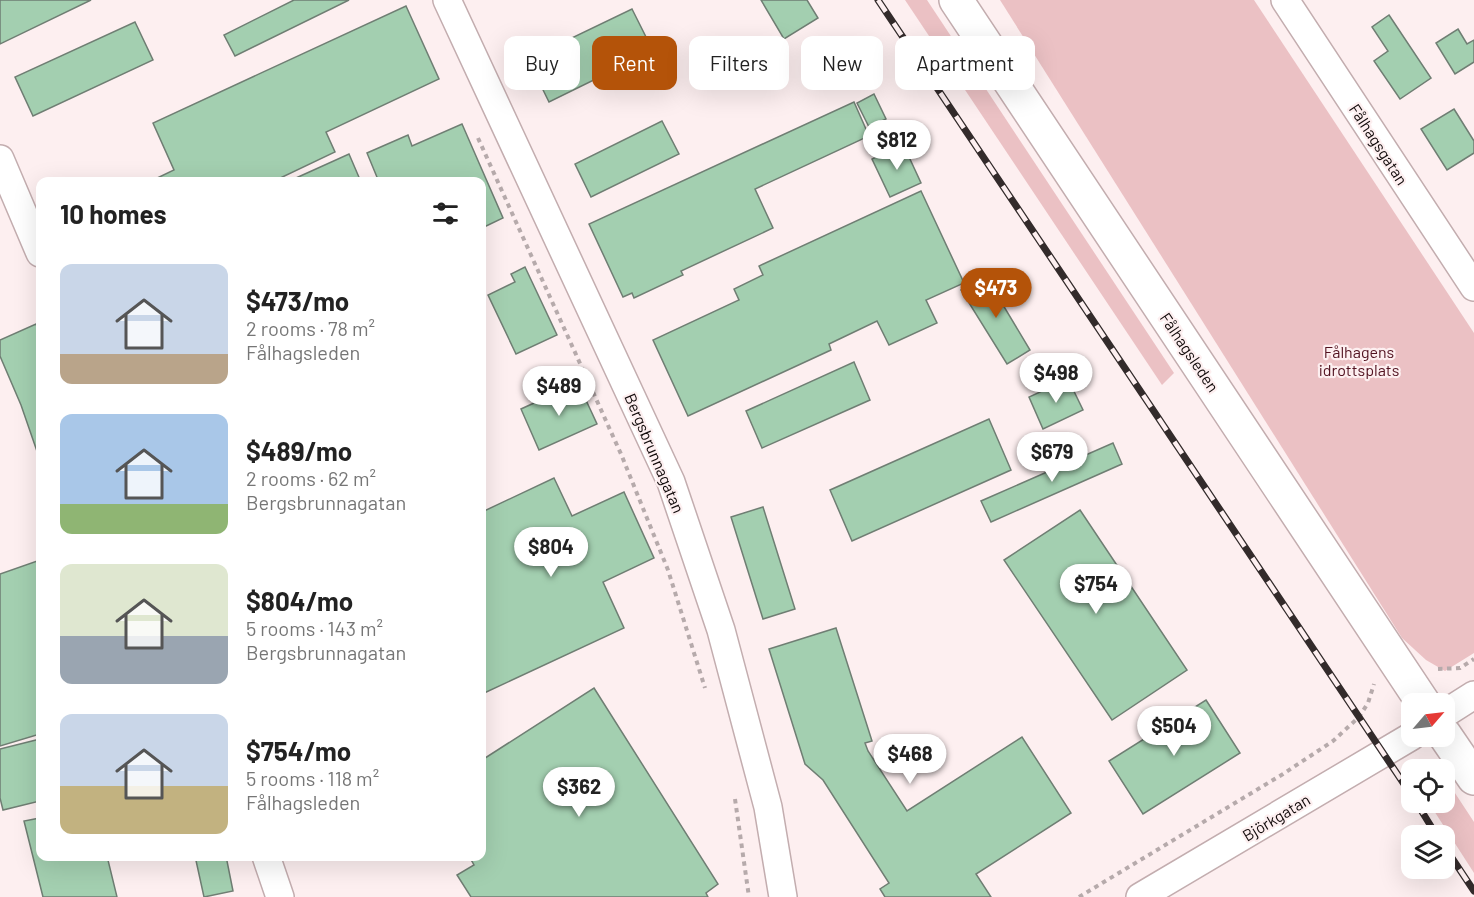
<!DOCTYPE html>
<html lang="en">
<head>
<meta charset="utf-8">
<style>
	:root { --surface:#fff; --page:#f2f2f2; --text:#222; --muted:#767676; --accent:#b45309 }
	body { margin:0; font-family:Barlow,sans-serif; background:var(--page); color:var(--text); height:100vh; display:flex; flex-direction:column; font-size:22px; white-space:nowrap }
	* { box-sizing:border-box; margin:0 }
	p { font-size:20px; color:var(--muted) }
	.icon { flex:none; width:33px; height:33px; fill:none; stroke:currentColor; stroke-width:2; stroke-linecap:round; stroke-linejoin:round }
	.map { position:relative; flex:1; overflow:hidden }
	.sheet { position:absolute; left:36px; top:177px; width:450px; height:684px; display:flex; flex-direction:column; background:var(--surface); border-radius:12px; box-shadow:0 6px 24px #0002 }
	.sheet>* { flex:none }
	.hud { position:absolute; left:504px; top:36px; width:570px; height:54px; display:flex; gap:12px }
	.needle { width:39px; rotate:62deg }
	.fabs { position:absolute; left:1401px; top:693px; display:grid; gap:12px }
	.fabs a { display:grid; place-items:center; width:54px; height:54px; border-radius:12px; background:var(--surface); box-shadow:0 6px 24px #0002; font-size:30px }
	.price { position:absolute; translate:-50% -51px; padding:0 14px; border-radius:21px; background:#fff; color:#222; font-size:20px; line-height:39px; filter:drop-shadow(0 2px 3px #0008) }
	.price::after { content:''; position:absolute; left:50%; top:36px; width:18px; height:14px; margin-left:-9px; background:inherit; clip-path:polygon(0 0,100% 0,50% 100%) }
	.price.current { background:var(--accent); color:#fff }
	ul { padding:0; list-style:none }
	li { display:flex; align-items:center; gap:18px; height:150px; padding:0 24px }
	li span { display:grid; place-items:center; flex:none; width:168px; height:120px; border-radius:12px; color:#555 }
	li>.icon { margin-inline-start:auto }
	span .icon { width:72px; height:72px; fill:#fffc; stroke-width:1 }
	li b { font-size:26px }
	h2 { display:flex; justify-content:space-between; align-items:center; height:72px; padding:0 24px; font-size:26px }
	.pill { padding:0 21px; border-radius:12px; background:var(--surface); box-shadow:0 6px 24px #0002; font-size:21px; line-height:54px }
	.pill.current { background:var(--accent); color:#fff }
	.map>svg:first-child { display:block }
	.green { fill:#ebc1c4 }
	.building { fill:#a3cfb0; stroke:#6f7e73; stroke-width:1.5 }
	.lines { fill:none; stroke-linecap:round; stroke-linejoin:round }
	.minor-casing { stroke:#c3adaf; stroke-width:30 }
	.secondary-casing { stroke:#c3adaf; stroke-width:36 }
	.path { stroke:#b6aaab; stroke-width:4; stroke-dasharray:4.5 4.5; stroke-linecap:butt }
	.minor { stroke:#fff; stroke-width:27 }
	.secondary { stroke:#fff; stroke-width:33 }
	.rail-casing { stroke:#332b2b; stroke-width:7 }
	.rail { stroke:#fdeff0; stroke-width:4.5; stroke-dasharray:14; stroke-linecap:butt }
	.labels { text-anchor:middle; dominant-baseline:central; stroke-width:4.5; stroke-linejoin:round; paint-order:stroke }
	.street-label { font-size:16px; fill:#110a0a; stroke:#fdeff0 }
	.park-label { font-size:16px; fill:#51111f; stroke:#fdeff0 }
</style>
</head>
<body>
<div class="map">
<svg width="1474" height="897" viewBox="0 0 1474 897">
	<rect width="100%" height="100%" fill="#fdeff0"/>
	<g class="green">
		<polygon points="905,0 927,0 1174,373 1162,385"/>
		<polygon points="1000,0 1254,0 1474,333 1474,653 1445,671 1426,660 1402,638"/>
		<polygon points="1445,786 1451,787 1474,822 1474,873 1429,803 1444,802"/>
	</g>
	<g class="building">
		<polygon points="0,0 91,0 0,44"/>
		<polygon points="294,0 349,0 235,56 224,35"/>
		<polygon points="761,0 807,0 818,18 784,39"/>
		<polygon points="406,6 439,79 326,132 335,152 272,182 149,182 174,170 153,123"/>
		<polygon points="632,9 653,51 549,102 528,59"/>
		<polygon points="1389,15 1431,78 1400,99 1374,61 1388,51 1372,27"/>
		<polygon points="135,22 153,60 33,116 15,77"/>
		<polygon points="1458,29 1467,44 1474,40 1474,62 1455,74 1436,43"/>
		<polygon points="874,94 886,119 869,127 857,103"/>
		<polygon points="854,102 869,136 755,189 773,228 681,271 683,275 634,298 632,293 623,297 589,224"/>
		<polygon points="1454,109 1474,141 1474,153 1447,170 1421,129"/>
		<polygon points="662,121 679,154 591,197 575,164"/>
		<polygon points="462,124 503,218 482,228 482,182 379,182 367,153 408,135 412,146"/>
		<polygon points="903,144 921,183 890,197 872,159"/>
		<polygon points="349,154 361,182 297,182 296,178"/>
		<polygon points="921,191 964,283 926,300 937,323 889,345 877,321 829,344 831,350 688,416 653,340 739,300 734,289 763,275 759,266"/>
		<polygon points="525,267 557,335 516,354 488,295 515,282 511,274"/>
		<polygon points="985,275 1030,350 1007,364 961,290"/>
		<polygon points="36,324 40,334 40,460 21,405 0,356 0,340"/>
		<polygon points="854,362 870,400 762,448 746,411"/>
		<polygon points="1068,379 1083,410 1043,429 1029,397"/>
		<polygon points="578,383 597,424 539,450 521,409"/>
		<polygon points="989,419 1011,470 852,541 830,490"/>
		<polygon points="1113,443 1122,464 991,522 981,501"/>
		<polygon points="554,478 572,516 624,492 654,558 603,582 624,628 482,694 482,512"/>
		<polygon points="763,507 795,609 763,619 731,517"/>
		<polygon points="1080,510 1187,670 1112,720 1004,560"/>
		<polygon points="40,560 40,734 0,746 0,574"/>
		<polygon points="836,628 872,741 865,743 868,751 907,811 1022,737 1071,813 976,874 991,897 885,897 880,889 889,883 823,780 805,764 769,649"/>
		<polygon points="594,688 718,884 706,893 708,897 471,897 457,875 474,865 469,856 482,856 482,760"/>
		<polygon points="1206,700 1240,753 1143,814 1109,761"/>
		<polygon points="40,739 40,801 3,810 0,798 0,749"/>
		<polygon points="40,818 40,856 107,856 117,897 43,897 24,821"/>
		<polygon points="195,856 226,856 233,891 204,897"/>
	</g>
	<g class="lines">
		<defs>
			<g id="minor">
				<polyline points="447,0 671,482 721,630 768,807 783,897"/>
				<polyline points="1285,0 1474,287"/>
				<polyline points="0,159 40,253"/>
				<polyline points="1444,714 1474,695"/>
				<polyline points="266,856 280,897"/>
				<polyline points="1140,897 1412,736"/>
			</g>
			<g id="secondary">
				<polyline points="956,0 1424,704"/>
				<polyline points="1444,734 1474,778"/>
			</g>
		</defs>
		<use href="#minor" class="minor-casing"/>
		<use href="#secondary" class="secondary-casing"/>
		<g class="path">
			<polyline points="478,138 621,454 668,570 705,688"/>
			<polyline points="1438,669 1460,668 1474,659"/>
			<polyline points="1415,767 1425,770"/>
			<polyline points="735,799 749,897"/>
			<polyline points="1079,897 1283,774 1333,741 1359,717 1368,703 1374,684"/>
		</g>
		<use href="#minor" class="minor"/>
		<use href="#secondary" class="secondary"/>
		<defs>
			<g id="rail">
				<polyline points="878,0 1412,796"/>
				<polyline points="1416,802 1437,836"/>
				<polyline points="1444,846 1474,891"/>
			</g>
		</defs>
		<use href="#rail" class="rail-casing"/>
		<use href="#rail" class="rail"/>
	</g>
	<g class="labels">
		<g class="street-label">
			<text transform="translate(1379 144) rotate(57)">Fålhagsgatan</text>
			<text transform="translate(1190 352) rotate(56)">Fålhagsleden</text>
			<text transform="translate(655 453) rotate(67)">Bergsbrunnagatan</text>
			<text transform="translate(1276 817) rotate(-31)">Björkgatan</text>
		</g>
		<g class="park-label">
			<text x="1359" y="351">Fålhagens<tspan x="1359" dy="18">idrottsplats</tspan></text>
		</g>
	</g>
</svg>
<div class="fabs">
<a><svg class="needle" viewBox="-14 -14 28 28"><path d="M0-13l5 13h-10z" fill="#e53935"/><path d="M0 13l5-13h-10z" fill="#767676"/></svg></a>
<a><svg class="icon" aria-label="locate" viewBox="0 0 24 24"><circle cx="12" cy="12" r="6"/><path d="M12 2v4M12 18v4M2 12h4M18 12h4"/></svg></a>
<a><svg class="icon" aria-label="layers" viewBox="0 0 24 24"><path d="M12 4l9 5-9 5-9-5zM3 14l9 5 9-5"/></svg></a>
</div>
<b class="price" style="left:897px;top:171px">$812</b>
<b class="price current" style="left:996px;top:319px">$473</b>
<b class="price" style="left:1056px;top:404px">$498</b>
<b class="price" style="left:559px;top:417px">$489</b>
<b class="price" style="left:1052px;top:483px">$679</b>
<b class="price" style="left:551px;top:578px">$804</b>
<b class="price" style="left:1096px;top:615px">$754</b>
<b class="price" style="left:1174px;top:757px">$504</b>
<b class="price" style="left:910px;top:785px">$468</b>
<b class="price" style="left:579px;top:818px">$362</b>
<div class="hud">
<a class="pill">Buy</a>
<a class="pill current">Rent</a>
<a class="pill">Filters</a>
<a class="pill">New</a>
<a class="pill">Apartment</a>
</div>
<section class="sheet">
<h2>10 homes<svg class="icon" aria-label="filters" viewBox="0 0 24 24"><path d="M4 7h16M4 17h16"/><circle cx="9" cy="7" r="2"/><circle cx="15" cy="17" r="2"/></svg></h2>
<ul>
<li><span style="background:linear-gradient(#c9d6e8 75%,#b9a48a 0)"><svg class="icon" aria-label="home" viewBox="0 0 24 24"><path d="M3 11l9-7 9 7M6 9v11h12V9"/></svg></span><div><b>$473/mo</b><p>2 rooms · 78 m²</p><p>Fålhagsleden</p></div></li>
<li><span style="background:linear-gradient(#a9c7e8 75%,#8fb573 0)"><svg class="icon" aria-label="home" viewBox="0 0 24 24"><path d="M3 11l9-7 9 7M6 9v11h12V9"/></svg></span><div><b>$489/mo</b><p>2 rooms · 62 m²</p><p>Bergsbrunnagatan</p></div></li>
<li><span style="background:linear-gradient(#dfe7d0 60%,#9aa5b1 0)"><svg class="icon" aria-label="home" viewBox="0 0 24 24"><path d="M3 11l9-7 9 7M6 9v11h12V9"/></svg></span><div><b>$804/mo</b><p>5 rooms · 143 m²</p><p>Bergsbrunnagatan</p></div></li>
<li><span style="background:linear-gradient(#c9d6e8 60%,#c2b280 0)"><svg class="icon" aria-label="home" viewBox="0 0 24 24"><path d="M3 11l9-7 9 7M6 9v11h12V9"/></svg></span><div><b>$754/mo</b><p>5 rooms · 118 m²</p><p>Fålhagsleden</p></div></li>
</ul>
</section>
</div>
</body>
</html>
